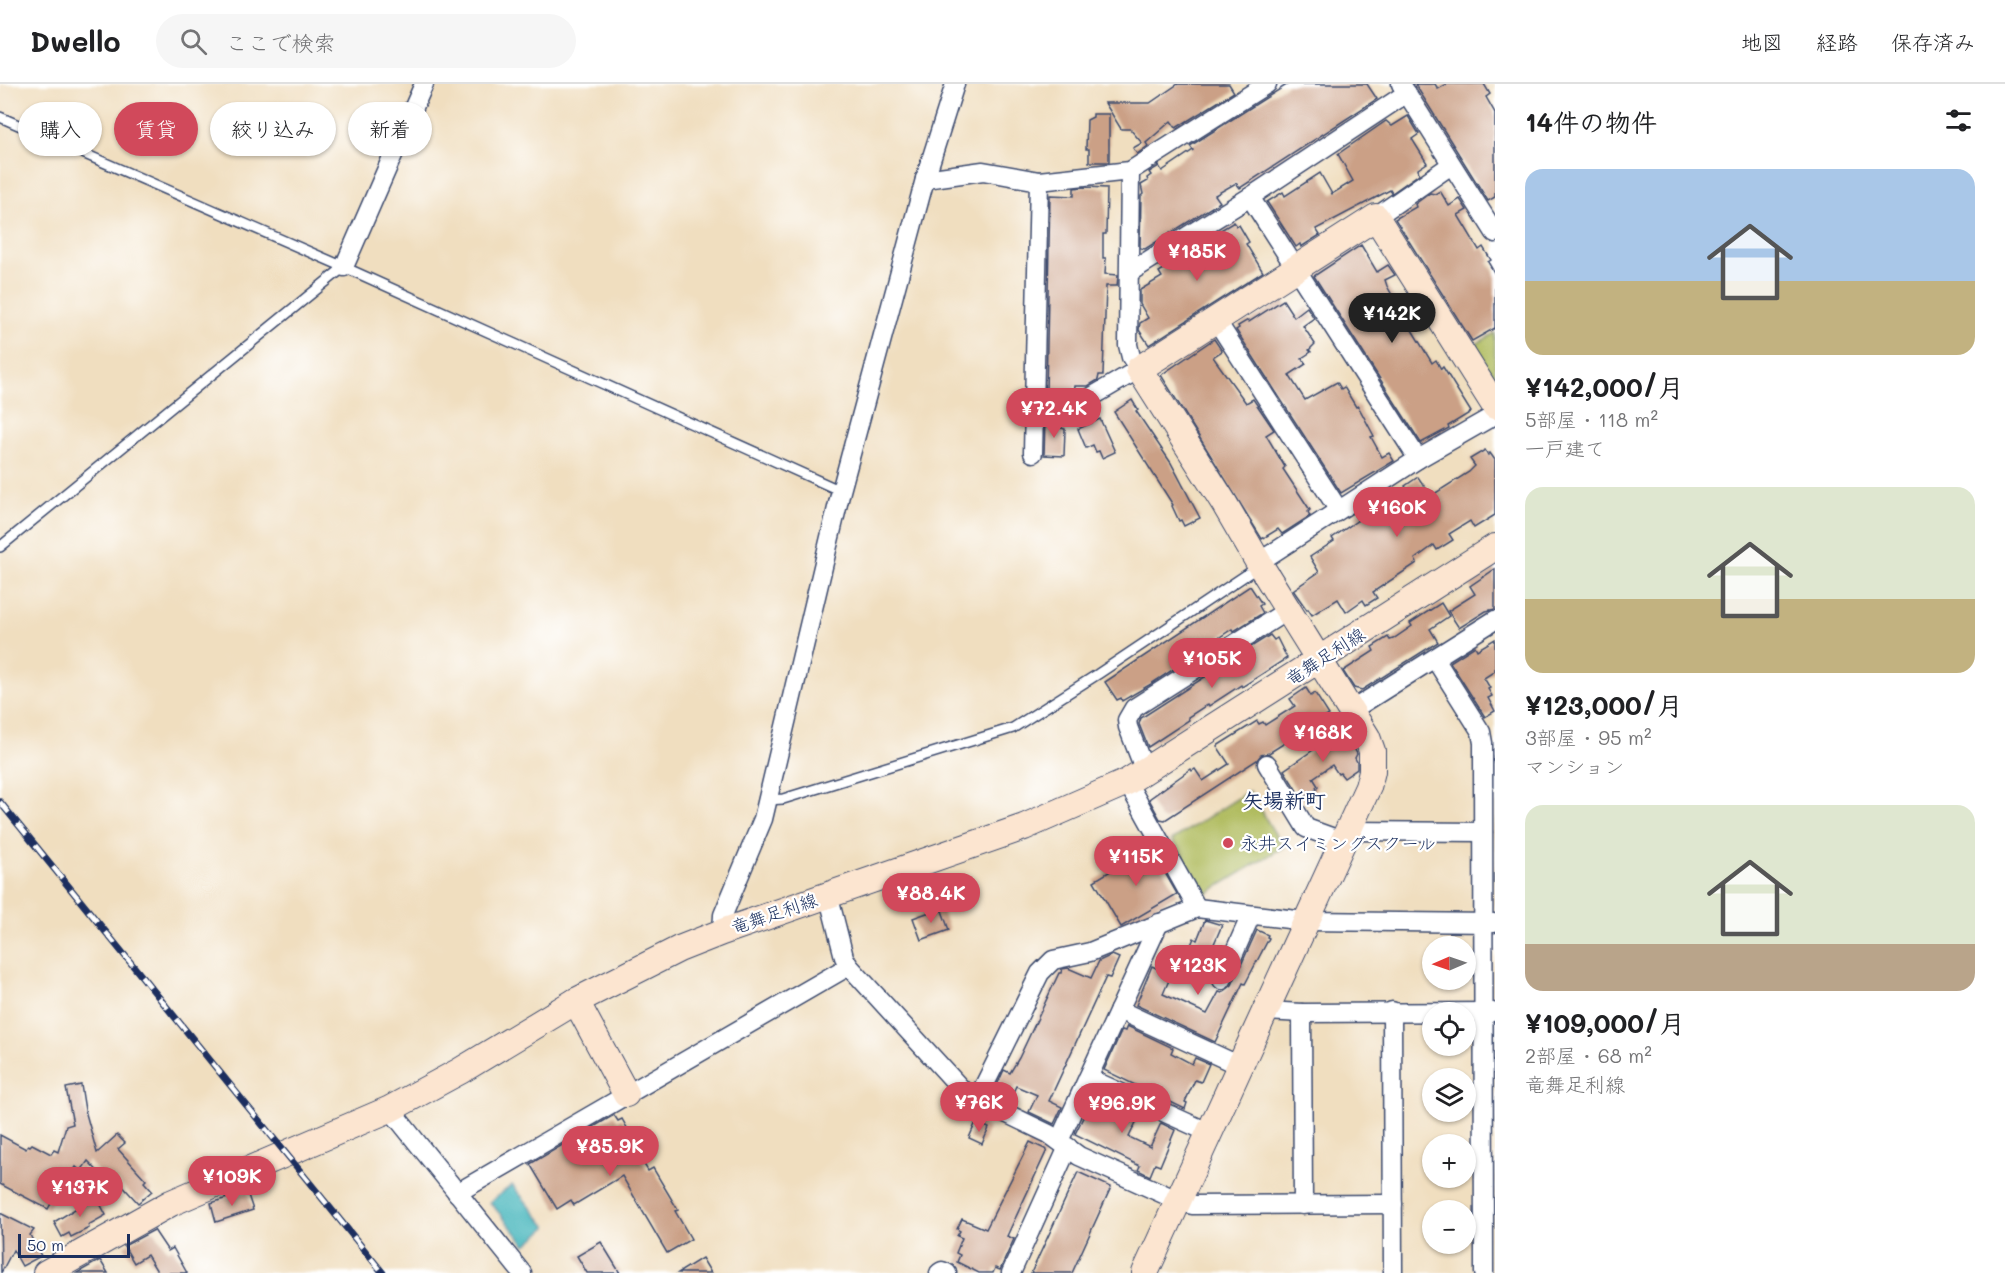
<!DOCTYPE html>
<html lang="ja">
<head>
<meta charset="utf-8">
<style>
	:root { --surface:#fff; --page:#f6f6f6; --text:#202124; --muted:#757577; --line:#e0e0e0; --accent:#d1495b }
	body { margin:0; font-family:Mali,"Klee One",sans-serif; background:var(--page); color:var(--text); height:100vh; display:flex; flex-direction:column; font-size:22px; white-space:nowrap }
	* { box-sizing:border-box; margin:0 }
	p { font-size:20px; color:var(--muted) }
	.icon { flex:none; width:33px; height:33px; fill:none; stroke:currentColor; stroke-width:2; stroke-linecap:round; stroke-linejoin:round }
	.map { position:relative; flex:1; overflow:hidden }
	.sheet { display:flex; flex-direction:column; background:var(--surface); width:510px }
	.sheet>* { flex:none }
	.banner { position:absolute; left:18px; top:18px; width:570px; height:54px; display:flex; gap:12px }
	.needle { width:39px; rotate:268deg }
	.buttons { position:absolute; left:1422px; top:852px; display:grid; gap:12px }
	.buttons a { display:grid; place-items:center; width:54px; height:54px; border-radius:50%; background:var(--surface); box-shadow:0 2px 4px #0004; font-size:30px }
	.scale { position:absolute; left:18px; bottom:15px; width:112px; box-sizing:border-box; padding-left:6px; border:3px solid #1b2f5e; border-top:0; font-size:16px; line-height:21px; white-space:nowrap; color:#1b2f5e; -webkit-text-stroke:4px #fff; paint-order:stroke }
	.price { position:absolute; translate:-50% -51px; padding:0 14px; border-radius:21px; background:var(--accent); color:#fff; font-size:20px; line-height:39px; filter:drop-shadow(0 2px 3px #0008) }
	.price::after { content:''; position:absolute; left:50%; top:36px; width:18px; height:14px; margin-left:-9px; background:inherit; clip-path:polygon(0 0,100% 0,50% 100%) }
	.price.selected { background:#222; color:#fff }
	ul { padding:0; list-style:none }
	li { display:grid; align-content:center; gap:12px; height:318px; padding:0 30px }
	li span { display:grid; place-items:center; height:186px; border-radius:18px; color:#555 }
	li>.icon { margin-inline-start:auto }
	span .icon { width:108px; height:108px; fill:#fffc; stroke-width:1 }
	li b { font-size:26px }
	h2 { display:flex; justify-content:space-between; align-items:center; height:72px; padding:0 30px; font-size:26px }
	.chip { padding:0 21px; border-radius:27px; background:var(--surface); box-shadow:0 2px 4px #0004; font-size:21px; line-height:54px }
	.chip.selected { background:var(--accent); color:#fff }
	header { display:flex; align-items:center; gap:36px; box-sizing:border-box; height:84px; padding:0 30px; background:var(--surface); border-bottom:2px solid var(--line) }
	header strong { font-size:28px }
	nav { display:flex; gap:33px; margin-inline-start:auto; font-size:21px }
	.search { width:420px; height:54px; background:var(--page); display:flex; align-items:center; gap:15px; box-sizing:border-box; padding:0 21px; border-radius:33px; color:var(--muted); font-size:22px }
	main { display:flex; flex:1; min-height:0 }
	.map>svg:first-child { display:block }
	.green { fill:#b0bc5e; stroke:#66765e; stroke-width:1.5 }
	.water { fill:#45b5bb; stroke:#30728c; stroke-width:1.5 }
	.building { fill:#cba086 }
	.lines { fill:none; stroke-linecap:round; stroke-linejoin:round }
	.lane-casing { stroke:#3b496d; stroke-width:12 }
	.street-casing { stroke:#3b496d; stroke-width:21 }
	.secondary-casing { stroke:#3b496d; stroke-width:28 }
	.lane { stroke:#fff; stroke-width:9 }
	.street { stroke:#fff; stroke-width:18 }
	.secondary { stroke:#fce5d0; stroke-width:26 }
	.rail-casing { stroke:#1b2f5e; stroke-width:7 }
	.rail { stroke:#fff; stroke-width:4.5; stroke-dasharray:14; stroke-linecap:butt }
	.poi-dot { fill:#d1495b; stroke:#fff; stroke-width:2 }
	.labels { text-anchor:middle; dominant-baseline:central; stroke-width:4.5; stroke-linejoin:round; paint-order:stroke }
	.street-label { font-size:18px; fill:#1b2f5e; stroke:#fff }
	.poi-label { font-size:18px; fill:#1b2f5e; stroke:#fff; text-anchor:start }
	.quarter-label { font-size:21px; font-weight:bold; fill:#1b2f5e; stroke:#fff }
</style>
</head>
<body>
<header>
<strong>Dwello</strong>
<div class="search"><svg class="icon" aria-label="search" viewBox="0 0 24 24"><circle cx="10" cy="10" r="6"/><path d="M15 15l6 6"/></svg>ここで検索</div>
<nav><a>地図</a><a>経路</a><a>保存済み</a></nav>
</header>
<main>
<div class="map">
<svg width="1495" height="1189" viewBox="0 0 1495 1189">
	<rect width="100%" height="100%" fill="#fff"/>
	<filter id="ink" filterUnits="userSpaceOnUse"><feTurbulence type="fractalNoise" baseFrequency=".0167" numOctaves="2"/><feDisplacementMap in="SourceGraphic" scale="12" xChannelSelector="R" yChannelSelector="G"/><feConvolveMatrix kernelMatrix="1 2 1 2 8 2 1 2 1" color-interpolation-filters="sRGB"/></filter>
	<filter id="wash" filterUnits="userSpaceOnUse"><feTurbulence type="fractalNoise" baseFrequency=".008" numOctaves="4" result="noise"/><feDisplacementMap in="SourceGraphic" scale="24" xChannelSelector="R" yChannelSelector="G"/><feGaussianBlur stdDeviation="1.35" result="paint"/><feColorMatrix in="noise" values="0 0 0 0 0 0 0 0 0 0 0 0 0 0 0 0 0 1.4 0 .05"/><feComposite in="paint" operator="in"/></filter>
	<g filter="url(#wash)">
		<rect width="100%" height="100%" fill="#f0debf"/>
		<g class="green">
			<polygon points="1495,249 1495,305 1469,264"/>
			<polygon points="1249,707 1283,763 1206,810 1172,756"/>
		</g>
		<polygon class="water" points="512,1101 547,1143 526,1161 490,1118"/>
		<g id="blocks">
			<g class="building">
				<polygon points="1178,0 1229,0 1234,8 1176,44 1171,37 1146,59 1148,62 1137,70 1133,64 1142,59 1130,45 1121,45 1105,19 1150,19"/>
				<polygon points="1288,0 1367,0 1377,15 1240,104 1236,99 1215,111 1220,118 1145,165 1140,164 1141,112 1143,110 1141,101 1148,97 1147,94 1151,91 1149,88 1159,82 1162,87 1193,66 1190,62"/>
				<polygon points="1415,0 1435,0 1438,5 1447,0 1484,0 1490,10 1486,13 1495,29 1495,113 1488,117"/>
				<polygon points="1093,30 1109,30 1109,78 1089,78 1089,65 1086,65 1087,36 1093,33"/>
				<polygon points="1408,32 1419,50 1412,55 1427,79 1418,85 1419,90 1392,109 1390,106 1316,145 1320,151 1301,163 1300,160 1296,163 1267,118 1283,108 1285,112 1320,89 1332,110 1353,97 1338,70 1386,37 1392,42"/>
				<polygon points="1085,103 1107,104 1106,150 1103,150 1103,174 1106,174 1105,190 1118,191 1117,202 1106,202 1103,291 1099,291 1098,296 1088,302 1075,302 1074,310 1046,310 1050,111 1074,112 1074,104"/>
				<polygon points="1440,107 1449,122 1460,115 1467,126 1458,131 1479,166 1483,163 1491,176 1488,178 1495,190 1495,244 1472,257 1395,135 1416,123 1415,120 1430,109 1435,110"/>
				<polygon points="1234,138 1237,142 1239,141 1249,158 1246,160 1263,188 1149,261 1139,246 1140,239 1148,234 1140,220 1140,206 1162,193 1159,188 1188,170 1186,167"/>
				<polygon points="1361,161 1377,188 1388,181 1395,191 1385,196 1387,202 1405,234 1410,231 1417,243 1412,246 1432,279 1436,276 1441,285 1443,283 1471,328 1448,342 1449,344 1421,359 1314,192"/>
				<polygon points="1283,216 1294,233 1307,223 1314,234 1303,242 1315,260 1309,266 1311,268 1302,274 1306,280 1289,291 1305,316 1337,298 1341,305 1344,303 1356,323 1358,322 1374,352 1371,353 1382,373 1389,369 1394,377 1341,409 1236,246 1239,244 1238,242 1248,236 1249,238"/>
				<polygon points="1214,255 1222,267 1213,273 1246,319 1253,315 1274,346 1266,351 1285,383 1283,385 1310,426 1308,428 1310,432 1282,450 1278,445 1262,455 1161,291"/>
				<polygon points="1132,316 1138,326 1136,327 1171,379 1200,434 1184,442 1181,436 1179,437 1172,422 1173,421 1114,328"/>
				<polygon points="1100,335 1115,368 1102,374 1099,367 1096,368 1093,361 1086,364 1078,345"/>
				<polygon points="1045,338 1061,339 1061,344 1065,345 1064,372 1044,371"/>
				<polygon points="1485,366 1488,371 1490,369 1495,376 1495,431 1474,444 1470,437 1449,450 1453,456 1437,466 1434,461 1415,475 1417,479 1373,508 1377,514 1366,521 1363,516 1346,528 1338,515 1312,531 1308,525 1307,526 1293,506 1319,488 1310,473 1334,457 1332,454 1358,436 1355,432 1365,426 1370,434 1396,417 1394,415 1408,407 1405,402 1418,393 1431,412 1469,388 1475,382 1470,375"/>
				<polygon points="1495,485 1495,525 1486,527 1459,544 1448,527 1475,510 1470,502"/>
				<polygon points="1250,502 1262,520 1259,522 1263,529 1234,547 1232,545 1211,559 1210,557 1193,567 1177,577 1180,581 1151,600 1122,617 1121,614 1117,616 1105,598"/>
				<polygon points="1441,519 1449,532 1430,545 1438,558 1362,606 1354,604 1343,587 1374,567 1372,563 1388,553 1390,556 1393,555 1412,542 1410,539"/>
				<polygon points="1270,551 1274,556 1277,554 1287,574 1242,603 1241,601 1209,622 1208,620 1188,633 1189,636 1148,663 1139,640 1141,634 1225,580 1226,581 1247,568 1246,566"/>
				<polygon points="1495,555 1495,587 1484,594 1490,604 1488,605 1492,612 1488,614 1495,627 1485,633 1450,578 1475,562 1477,566"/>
				<polygon points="1306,604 1311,612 1315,609 1329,631 1269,669 1261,671 1257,676 1165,736 1160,735 1149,715 1191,685 1192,687 1195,685 1203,697 1229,680 1217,662 1257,637 1259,640 1263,638 1265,641 1295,622 1290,615"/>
				<polygon points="1344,645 1357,670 1355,674 1357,678 1357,685 1344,694 1340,689 1338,690 1332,681 1313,694 1318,702 1316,703 1317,705 1302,715 1284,686"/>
				<polygon points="1150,763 1177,810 1121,843 1094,797"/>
				<polygon points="941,824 949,846 921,856 913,834"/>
				<polygon points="1205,836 1222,841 1202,888 1183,879 1194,854 1197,856"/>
				<polygon points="1257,846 1268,851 1267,853 1269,854 1245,900 1243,899 1215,958 1136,921 1152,882 1158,885 1163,874 1176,880 1163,910 1207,930 1219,908 1222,909 1232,901"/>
				<polygon points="1112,871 1119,874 1110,894 1106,893 1049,1017 1062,1023 1054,1040 1029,1028 1037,1011 1016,1002 1009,1017 993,1010 1004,986 1010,989 1019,974 1059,889 1061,889 1062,885 1068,884 1091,894 1099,877"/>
				<polygon points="1127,942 1173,964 1171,969 1192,980 1195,974 1209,980 1201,998 1195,996 1185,1018 1187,1019 1185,1025 1104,986 1122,946 1125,947"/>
				<polygon points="81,1001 85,1026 97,1069 117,1051 125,1059 118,1065 146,1096 144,1098 152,1107 138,1119 118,1097 112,1102 88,1077 81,1087 76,1083 67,1099 65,1094 48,1125 0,1100 0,1051 26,1065 28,1061 30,1062 32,1060 51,1070 54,1066 58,1068 66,1042 73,1040 66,1004"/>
				<polygon points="1095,1009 1140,1030 1129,1053 1150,1063 1161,1039 1175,1046 1160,1082 1155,1080 1150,1092 1138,1086 1140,1082 1075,1050"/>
				<polygon points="614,1031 618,1037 622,1035 639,1065 636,1067 648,1087 653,1084 678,1126 675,1127 691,1155 667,1169 622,1092 574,1121 571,1116 557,1125 530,1080"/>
				<polygon points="976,1038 989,1044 982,1060 969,1054"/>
				<polygon points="1030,1058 1047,1066 1007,1152 1014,1155 1000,1186 995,1184 993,1189 979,1189 957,1178 960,1171 956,1169 962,1154 957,1152 960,1147 957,1145 962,1135 986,1145"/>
				<polygon points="1078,1088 1111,1103 1072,1189 1031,1189"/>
				<polygon points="247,1108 253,1126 216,1138 211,1119"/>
				<polygon points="96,1112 106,1131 88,1141 89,1144 71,1153 69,1149 62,1153 54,1138"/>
				<polygon points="0,1129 34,1146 30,1151 41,1172 22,1182 13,1166 1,1189"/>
				<polygon points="154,1146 168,1167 173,1164 187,1189 158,1189 147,1171 134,1179 124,1162"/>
				<polygon points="601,1158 620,1189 587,1189 577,1172"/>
				<polygon points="702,1174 711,1189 678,1189"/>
				<polygon points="100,1176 108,1189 77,1189"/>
			</g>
		</g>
	</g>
	<g filter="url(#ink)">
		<use href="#blocks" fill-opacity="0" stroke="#3b496d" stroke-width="1.5"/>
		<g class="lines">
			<defs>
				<g id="lane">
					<polyline points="0,33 344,183 841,407"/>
					<polyline points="0,463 344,183"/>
					<polyline points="767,716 783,715 1013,644 1098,590 1258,483"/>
				</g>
				<g id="street">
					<polyline points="1401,0 1495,149"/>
					<polyline points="925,95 983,87 1039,97 1130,87 1267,0"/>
					<polyline points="1250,113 1418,375"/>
					<polyline points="1376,133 1451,81"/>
					<polyline points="344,183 424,0"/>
					<polyline points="1130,188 1250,113 1407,9"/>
					<polyline points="1216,236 1338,425"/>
					<polyline points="1034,321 1076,322 1139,285 1131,273 1128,261 1130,87"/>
					<polyline points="1033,369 1039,97"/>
					<polyline points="1259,478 1418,375 1495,331"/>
					<polyline points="1435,575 1481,648 1483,659 1484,1189"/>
					<polyline points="1352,626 1495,536"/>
					<polyline points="1267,680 1306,744 1342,757"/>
					<polyline points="1145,687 1128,643 1127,636 1134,624 1288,526"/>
					<polyline points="1127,698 1197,824"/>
					<polyline points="1347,747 1483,748"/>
					<polyline points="828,810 844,873 849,882 966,1010 1049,1050 1079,1072 1179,1117 1192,1121 1393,1120"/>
					<polyline points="722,848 723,831 763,735 841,407 925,95 955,0"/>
					<polyline points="1222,896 1251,831"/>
					<polyline points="1119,926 1240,982"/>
					<polyline points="1266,927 1302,929 1493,928"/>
					<polyline points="1392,927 1393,1189"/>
					<polyline points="1302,929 1303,1121"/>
					<polyline points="1088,994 1210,1049"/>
					<polyline points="978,1014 1040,889 1053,876 1090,868 1197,824 1305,837 1494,839"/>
					<polyline points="390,1025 522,1189"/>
					<polyline points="1059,1057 1159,839"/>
					<polyline points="457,1109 849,882"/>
					<polyline points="939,1189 942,1187 947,1189"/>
					<polyline points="1011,1189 1068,1063"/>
				</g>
				<g id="secondary">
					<polyline points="576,917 626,1010"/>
					<polyline points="46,1189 171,1119 390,1025 460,987 576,917 679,865 722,848 1024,743 1127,698 1495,463"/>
					<polyline points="1145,1189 1368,703 1372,687 1372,667 1367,653 1260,481 1224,419 1139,285 1376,133 1495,322"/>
				</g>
			</defs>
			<use href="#lane" class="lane-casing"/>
			<use href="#street" class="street-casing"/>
			<use href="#secondary" class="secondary-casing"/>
			<use href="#lane" class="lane"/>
			<use href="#street" class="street"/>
			<use href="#secondary" class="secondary"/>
			<defs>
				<polyline id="rail" points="0,718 383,1189"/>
			</defs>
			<use href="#rail" class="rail-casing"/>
			<use href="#rail" class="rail"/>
		</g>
	</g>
	<circle class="poi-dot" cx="1228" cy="759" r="6"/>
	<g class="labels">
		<g class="street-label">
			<text transform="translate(1325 572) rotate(-33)">竜舞足利線</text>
			<text transform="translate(774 829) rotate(-19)">竜舞足利線</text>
		</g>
		<g class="poi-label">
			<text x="1240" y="759">永井スイミングスクール</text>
		</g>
		<g class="quarter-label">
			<text x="1284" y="715">矢場新町</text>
		</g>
	</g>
</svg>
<div class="buttons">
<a><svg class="needle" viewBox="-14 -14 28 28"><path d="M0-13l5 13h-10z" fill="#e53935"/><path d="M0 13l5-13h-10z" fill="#757577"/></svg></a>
<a><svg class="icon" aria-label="locate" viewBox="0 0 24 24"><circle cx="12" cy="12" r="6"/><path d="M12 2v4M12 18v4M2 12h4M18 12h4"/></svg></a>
<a><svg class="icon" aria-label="layers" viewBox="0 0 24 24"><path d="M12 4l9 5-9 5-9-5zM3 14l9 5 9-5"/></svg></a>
<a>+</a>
<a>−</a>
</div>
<div class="scale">50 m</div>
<b class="price" style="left:1197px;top:198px">¥185K</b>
<b class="price selected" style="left:1392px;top:260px">¥142K</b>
<b class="price" style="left:1054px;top:355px">¥72.4K</b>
<b class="price" style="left:1397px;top:454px">¥160K</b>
<b class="price" style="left:1212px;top:605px">¥105K</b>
<b class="price" style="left:1323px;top:679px">¥168K</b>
<b class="price" style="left:1136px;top:803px">¥115K</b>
<b class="price" style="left:931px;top:840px">¥88.4K</b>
<b class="price" style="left:1198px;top:912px">¥123K</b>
<b class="price" style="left:979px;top:1049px">¥76K</b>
<b class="price" style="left:1122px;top:1050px">¥96.9K</b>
<b class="price" style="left:610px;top:1093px">¥85.9K</b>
<b class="price" style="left:232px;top:1123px">¥109K</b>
<b class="price" style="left:80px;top:1134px">¥137K</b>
<div class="banner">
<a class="chip">購入</a>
<a class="chip selected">賃貸</a>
<a class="chip">絞り込み</a>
<a class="chip">新着</a>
</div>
</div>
<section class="sheet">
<h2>14件の物件<svg class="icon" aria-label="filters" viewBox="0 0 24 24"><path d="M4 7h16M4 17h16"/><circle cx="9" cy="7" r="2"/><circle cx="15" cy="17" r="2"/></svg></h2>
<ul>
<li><span style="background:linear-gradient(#a9c7e8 60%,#c2b280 0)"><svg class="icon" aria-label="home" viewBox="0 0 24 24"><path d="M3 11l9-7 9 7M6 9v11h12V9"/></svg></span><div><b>¥142,000/月</b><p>5部屋 · 118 m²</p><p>一戸建て</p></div></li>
<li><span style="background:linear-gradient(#dfe7d0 60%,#c2b280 0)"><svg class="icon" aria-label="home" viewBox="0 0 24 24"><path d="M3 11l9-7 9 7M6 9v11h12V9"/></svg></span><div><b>¥123,000/月</b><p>3部屋 · 95 m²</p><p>マンション</p></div></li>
<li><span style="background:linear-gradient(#dfe7d0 75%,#b9a48a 0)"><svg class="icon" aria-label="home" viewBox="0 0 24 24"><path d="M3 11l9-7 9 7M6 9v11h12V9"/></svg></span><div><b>¥109,000/月</b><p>2部屋 · 68 m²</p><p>竜舞足利線</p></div></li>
</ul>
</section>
</main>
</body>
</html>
